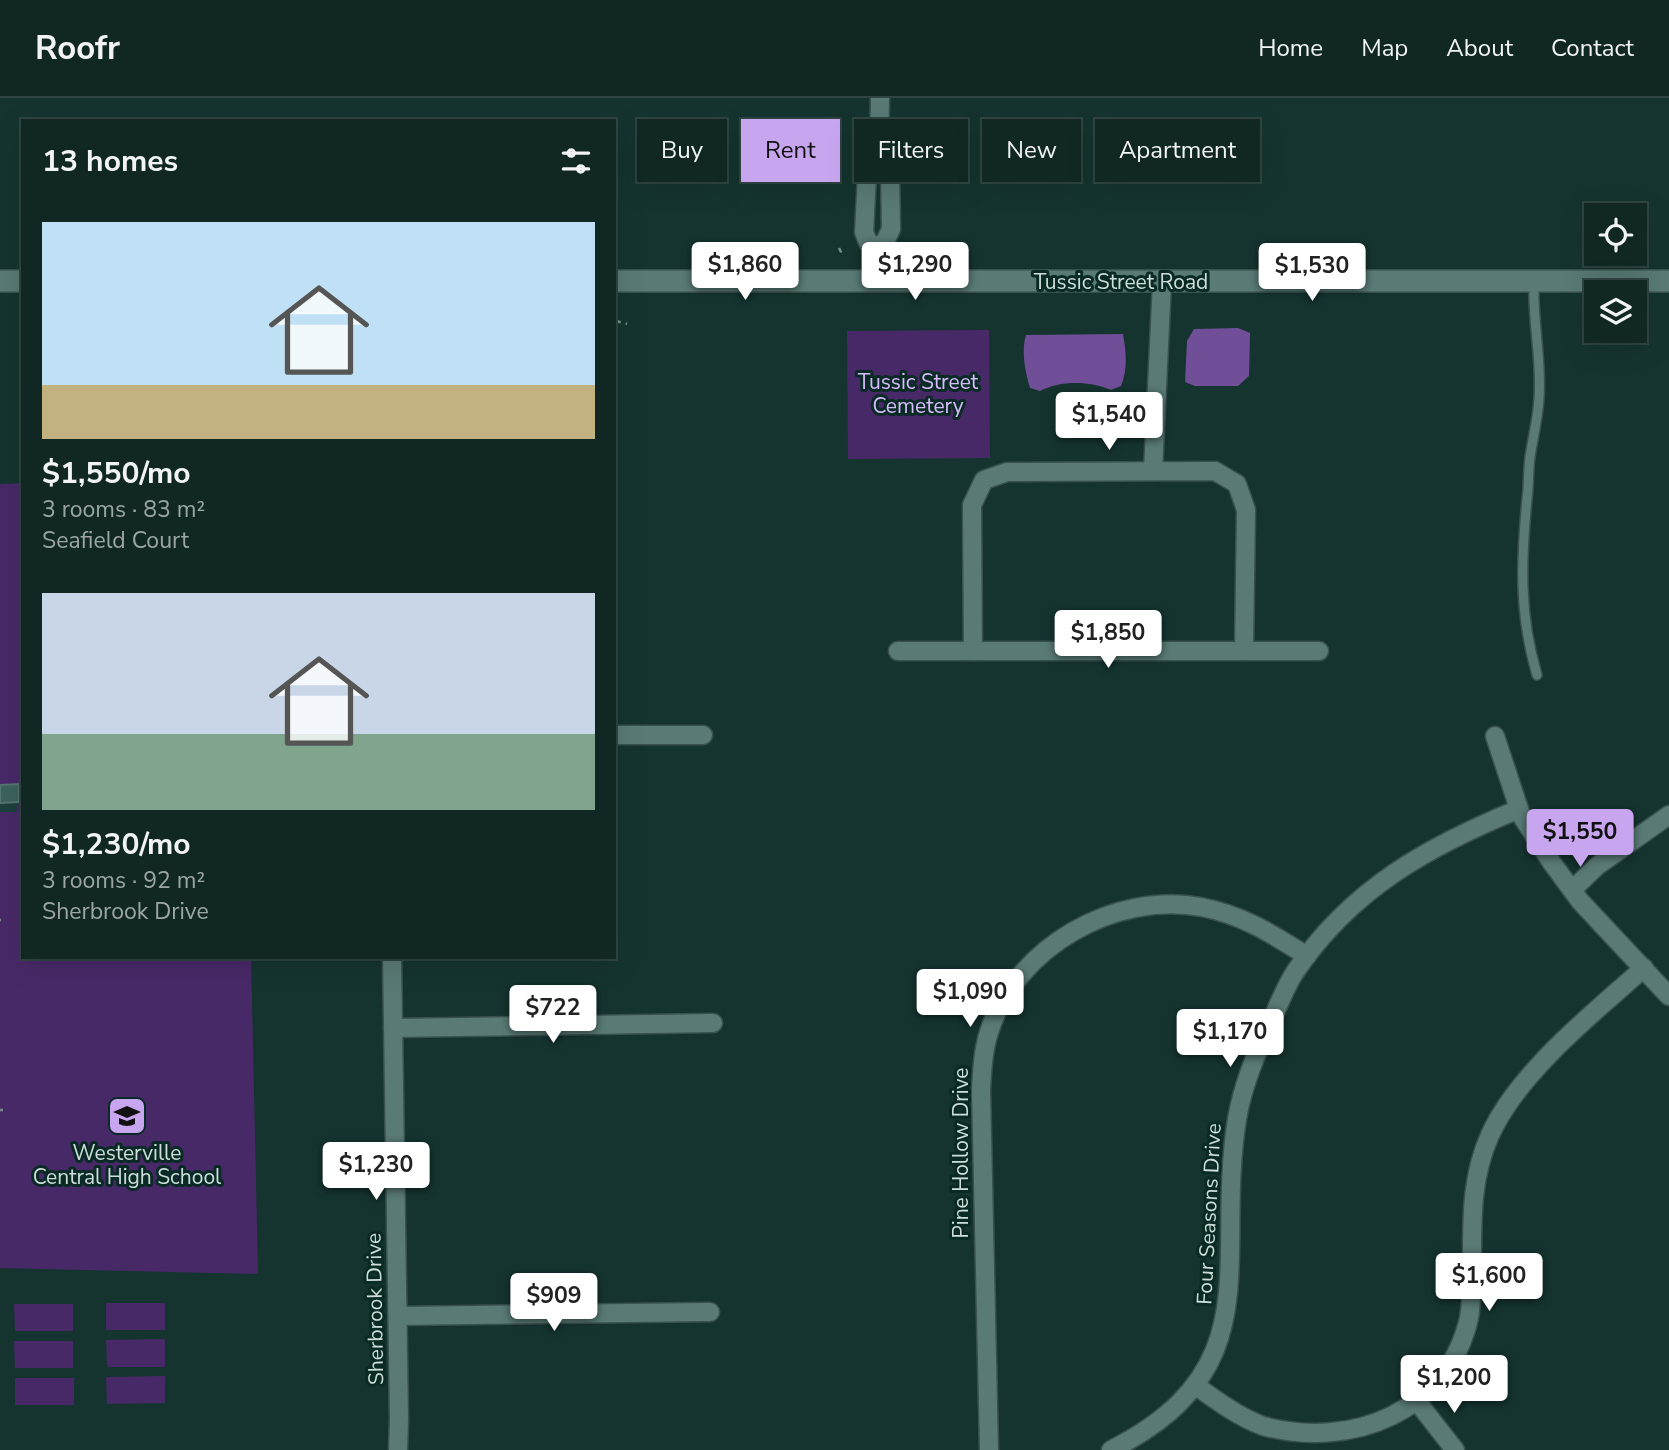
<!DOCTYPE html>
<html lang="en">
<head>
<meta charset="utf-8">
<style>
	:root { --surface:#102724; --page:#192f2c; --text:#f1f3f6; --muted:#9ca5a6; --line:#304441; --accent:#c7a6ef }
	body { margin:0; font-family:"Nunito Sans",sans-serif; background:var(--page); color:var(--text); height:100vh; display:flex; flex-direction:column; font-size:26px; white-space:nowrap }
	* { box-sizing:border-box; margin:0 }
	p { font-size:23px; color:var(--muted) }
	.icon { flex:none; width:38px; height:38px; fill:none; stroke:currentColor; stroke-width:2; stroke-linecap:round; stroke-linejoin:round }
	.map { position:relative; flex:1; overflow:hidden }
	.panel { position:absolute; left:21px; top:21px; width:595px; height:840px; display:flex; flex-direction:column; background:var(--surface); border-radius:0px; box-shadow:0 7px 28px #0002,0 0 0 2px var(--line) }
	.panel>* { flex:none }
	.guide { position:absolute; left:637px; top:21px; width:665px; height:63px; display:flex; gap:14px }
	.fabs { position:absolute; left:1584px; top:105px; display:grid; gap:14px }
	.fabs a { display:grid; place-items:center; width:63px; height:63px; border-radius:0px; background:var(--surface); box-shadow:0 7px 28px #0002,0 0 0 2px var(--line); font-size:35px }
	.price { position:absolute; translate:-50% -60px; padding:0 16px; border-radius:7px; background:#fff; color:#222; font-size:23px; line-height:46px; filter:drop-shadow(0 2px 4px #0008) }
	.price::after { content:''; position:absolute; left:50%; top:42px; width:21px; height:16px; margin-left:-10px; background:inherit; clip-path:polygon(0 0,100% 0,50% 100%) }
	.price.current { background:var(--accent); color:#111 }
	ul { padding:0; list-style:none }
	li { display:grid; align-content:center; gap:14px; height:371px; padding:0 21px }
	li span { display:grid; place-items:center; height:217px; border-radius:0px; color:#555 }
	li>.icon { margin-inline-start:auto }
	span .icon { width:126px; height:126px; fill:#fffc; stroke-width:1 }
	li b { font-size:30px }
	h2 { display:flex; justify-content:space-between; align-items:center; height:84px; padding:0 21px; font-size:30px }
	.tag { padding:0 24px; border-radius:0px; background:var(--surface); box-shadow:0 7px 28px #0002,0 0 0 2px var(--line); font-size:24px; line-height:63px }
	.tag.current { background:var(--accent); color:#111 }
	header { display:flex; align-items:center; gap:42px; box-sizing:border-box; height:98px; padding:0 35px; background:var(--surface); border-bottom:2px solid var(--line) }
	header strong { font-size:33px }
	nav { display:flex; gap:38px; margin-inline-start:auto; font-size:24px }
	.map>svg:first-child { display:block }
	.green { fill:#482968 }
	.water { fill:#714e98 }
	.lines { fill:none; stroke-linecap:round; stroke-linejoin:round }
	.lane-casing { stroke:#39514e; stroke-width:12 }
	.street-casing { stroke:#39514e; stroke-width:21 }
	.secondary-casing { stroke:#39514e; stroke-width:24 }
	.path { stroke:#768e8a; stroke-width:2.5; stroke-dasharray:5 5; stroke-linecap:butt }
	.lane { stroke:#597a75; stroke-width:9 }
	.street { stroke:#597a75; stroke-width:18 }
	.secondary { stroke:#597a75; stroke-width:21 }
	.shaded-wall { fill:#1c413d }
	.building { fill:#3d635e; stroke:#547672; stroke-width:2 }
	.labels { text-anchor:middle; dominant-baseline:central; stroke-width:6; stroke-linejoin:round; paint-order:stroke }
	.street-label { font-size:21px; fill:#ccddda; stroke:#0a2a26 }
	.park-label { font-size:21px; fill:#d7bbfa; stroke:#0a2a26 }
	.poi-label { font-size:21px; fill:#ccddda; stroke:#0a2a26 }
</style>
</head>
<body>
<header>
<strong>Roofr</strong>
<nav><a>Home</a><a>Map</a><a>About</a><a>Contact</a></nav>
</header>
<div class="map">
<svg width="1669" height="1352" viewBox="0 0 1669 1352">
	<rect width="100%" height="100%" fill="#153430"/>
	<g class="green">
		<polygon points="989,232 990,360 848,361 847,233"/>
		<polygon points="23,385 23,859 251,859 258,1176 0,1170 0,386"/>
		<rect x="106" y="1205" width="59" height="27"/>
		<polygon points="14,1206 73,1206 73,1233 15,1233"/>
		<polygon points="165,1241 165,1269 107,1269 106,1242"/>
		<polygon points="14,1243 73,1243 73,1270 15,1270"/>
		<polygon points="165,1278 165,1305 107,1306 106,1279"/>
		<rect x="15" y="1280" width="59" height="27"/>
	</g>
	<g class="water">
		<polygon points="1238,230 1250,235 1249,278 1238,288 1195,288 1185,284 1187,243 1194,231"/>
		<path d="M1123 236C1126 254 1128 271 1121 288L1111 292C1090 283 1061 282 1040 293L1030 290C1025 274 1021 252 1026 237Z"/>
	</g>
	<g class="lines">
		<defs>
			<path id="lane" d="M1534 183C1532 222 1542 261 1539 300 1538 320 1533 339 1530 359 1528 373 1529 387 1527 401 1521 464 1519 516 1537 577"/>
			<g id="street">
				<polyline points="877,149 868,144 864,134 867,78 879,56 880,0"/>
				<polyline points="877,149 885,144 891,131 890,71 879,56"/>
				<polyline points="876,183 877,149"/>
				<polyline points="1153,373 1162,184"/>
				<polyline points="898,553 1319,553"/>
				<polyline points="973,553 972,407 984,382 1007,374 1215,373 1237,386 1246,412 1244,552"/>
				<polyline points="614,637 703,637"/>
				<polyline points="1495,638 1521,717 1552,765 1580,803 1669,898"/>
				<polyline points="1572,792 1597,768 1669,717"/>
				<polyline points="392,859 399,1321 398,1352"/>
				<polyline points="393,930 713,925"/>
				<polyline points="398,1218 710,1214"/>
				<path d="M1195 1287C1217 1303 1239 1319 1263 1328 1352 1352 1448 1313 1469 1220 1472 1202 1472 1184 1472 1167 1472 1121 1471 1079 1490 1037 1518 975 1593 915 1644 870"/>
				<polyline points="1419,1306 1455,1352"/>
				<path d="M989 1352 981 992C982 973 983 953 989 934 1016 849 1115 793 1201 809 1243 817 1272 836 1307 858"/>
				<path d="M1111 1352C1273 1270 1214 1165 1237 1021 1243 986 1257 953 1272 921 1279 906 1286 888 1295 874 1352 790 1429 748 1519 711"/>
			</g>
			<g id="secondary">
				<polyline points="0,183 23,183"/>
				<polyline points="614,183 1669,183"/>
			</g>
		</defs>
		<use href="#lane" class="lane-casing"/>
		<use href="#street" class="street-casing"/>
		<use href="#secondary" class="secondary-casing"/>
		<g class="path">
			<polyline points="839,150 842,156"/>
			<polyline points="916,158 919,153"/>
			<polyline points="616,223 627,226"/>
			<polyline points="0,822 1,822"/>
			<polyline points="0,1012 3,1012"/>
		</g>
		<use href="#lane" class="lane"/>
		<use href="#street" class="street"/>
		<use href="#secondary" class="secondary"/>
	</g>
	<polygon class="shaded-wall" points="19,704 16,714 0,714 0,705"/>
	<polygon class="building" points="19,686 19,704 0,705 0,687"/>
	<defs>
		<symbol id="school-square" viewBox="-11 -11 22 22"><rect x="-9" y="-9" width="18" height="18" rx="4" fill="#c7a6ef" stroke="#0a2a26"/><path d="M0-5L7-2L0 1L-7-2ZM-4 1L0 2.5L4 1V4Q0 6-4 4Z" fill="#111"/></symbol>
	</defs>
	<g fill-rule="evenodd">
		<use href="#school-square" x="105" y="996" width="44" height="44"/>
	</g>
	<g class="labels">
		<g class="street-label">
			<text x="1121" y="184">Tussic Street Road</text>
			<text transform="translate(961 1055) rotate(-90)">Pine Hollow Drive</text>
			<text transform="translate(1209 1116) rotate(-87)">Four Seasons Drive</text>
			<text transform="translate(375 1211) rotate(-91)">Sherbrook Drive</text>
		</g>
		<g class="park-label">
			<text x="918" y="284">Tussic Street<tspan x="918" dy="24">Cemetery</tspan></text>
		</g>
		<g class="poi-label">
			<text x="127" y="1055">Westerville<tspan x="127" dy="24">Central High School</tspan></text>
		</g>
	</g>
</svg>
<div class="fabs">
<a><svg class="icon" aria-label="locate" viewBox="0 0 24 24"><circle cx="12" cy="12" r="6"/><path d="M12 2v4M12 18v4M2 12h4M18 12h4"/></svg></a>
<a><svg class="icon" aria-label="layers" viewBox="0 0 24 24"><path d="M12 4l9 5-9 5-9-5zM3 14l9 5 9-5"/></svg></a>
</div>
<b class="price" style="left:745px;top:204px">$1,860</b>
<b class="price" style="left:915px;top:204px">$1,290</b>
<b class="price" style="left:1312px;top:205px">$1,530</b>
<b class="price" style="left:1109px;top:354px">$1,540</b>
<b class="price" style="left:1108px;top:572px">$1,850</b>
<b class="price current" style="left:1580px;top:771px">$1,550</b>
<b class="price" style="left:970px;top:931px">$1,090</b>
<b class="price" style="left:553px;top:947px">$722</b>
<b class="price" style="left:1230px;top:971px">$1,170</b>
<b class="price" style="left:376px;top:1104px">$1,230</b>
<b class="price" style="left:1489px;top:1215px">$1,600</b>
<b class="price" style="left:554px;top:1235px">$909</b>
<b class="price" style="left:1454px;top:1317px">$1,200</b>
<div class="guide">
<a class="tag">Buy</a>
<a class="tag current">Rent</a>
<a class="tag">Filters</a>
<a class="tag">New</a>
<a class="tag">Apartment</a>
</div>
<section class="panel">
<h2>13 homes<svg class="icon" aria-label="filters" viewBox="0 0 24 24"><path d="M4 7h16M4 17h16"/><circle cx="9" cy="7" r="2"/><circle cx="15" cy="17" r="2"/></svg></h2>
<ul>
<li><span style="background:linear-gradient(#bfe0f5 75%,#c2b280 0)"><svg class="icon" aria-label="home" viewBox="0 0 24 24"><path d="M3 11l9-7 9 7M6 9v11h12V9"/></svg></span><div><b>$1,550/mo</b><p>3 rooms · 83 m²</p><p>Seafield Court</p></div></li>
<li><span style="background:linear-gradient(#c9d6e8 65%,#7fa58c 0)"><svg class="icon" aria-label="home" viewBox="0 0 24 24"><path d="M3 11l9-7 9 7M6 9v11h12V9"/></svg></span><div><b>$1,230/mo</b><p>3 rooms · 92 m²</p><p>Sherbrook Drive</p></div></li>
</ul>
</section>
</div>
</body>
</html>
